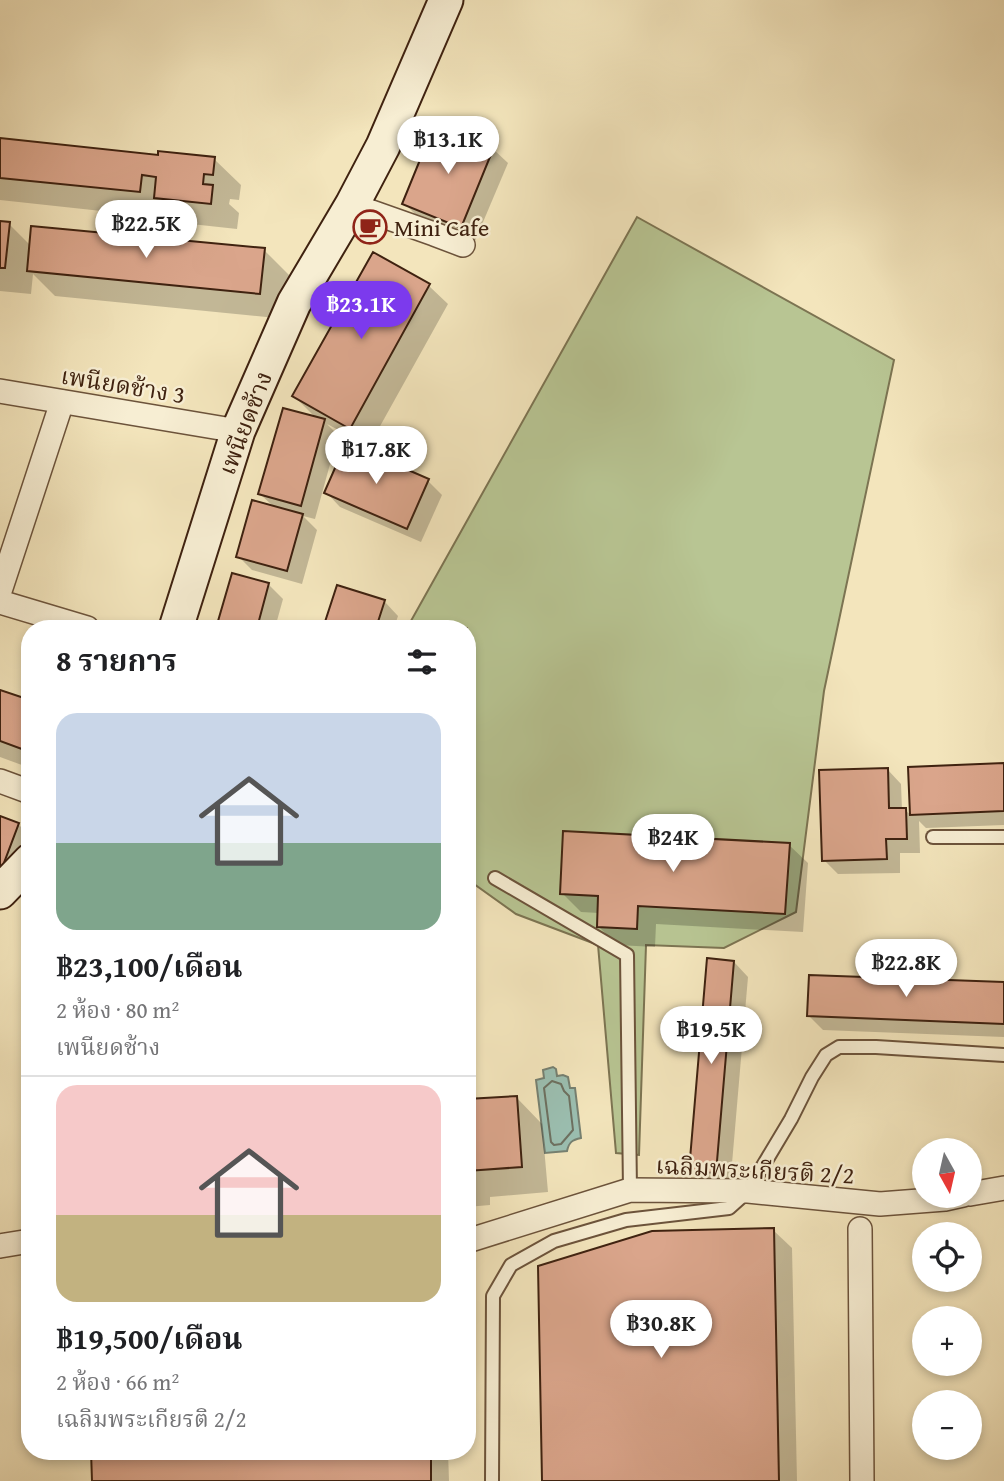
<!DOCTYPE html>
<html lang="th">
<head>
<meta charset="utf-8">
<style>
	:root { --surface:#fff; --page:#f6f6f6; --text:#202124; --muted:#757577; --line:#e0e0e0; --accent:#7c3aed }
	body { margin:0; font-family:"Gentium Book Plus","Noto Serif Thai",serif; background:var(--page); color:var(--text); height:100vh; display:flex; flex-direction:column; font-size:26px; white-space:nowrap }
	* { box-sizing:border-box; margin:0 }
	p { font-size:23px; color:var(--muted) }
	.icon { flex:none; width:38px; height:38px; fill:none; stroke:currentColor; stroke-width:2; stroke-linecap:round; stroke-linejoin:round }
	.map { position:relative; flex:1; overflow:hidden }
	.drawer { position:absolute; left:21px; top:620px; width:455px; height:840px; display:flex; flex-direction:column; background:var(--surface); border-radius:28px; box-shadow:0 4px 10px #0003 }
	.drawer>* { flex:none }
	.needle { width:46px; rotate:172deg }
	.controls { position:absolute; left:912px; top:1138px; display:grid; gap:14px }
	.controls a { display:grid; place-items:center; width:70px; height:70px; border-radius:50%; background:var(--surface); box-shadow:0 4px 10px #0003; font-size:35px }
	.price { position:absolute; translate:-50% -60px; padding:0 16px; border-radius:24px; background:#fff; color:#222; font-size:23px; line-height:46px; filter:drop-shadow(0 2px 4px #0008) }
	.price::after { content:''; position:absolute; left:50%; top:42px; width:21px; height:16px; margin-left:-10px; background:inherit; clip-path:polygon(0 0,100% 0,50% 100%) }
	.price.on { background:var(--accent); color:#fff }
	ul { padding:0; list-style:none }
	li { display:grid; align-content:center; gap:14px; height:371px; padding:0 35px }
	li+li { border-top:2px solid var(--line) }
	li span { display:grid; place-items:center; height:217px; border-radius:21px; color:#555 }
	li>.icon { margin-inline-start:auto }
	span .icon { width:126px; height:126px; fill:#fffc; stroke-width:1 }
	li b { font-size:30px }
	h2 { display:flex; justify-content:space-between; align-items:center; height:84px; padding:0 35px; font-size:30px }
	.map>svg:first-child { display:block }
	.green { fill:#b8c593; stroke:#7c7452; stroke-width:2 }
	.water { fill:#9bbfb1; stroke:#768071; stroke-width:2 }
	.shadow { fill:#0003 }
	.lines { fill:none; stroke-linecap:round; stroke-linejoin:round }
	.shore { stroke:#6d7060; stroke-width:2 }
	.building { fill:#daa58b; stroke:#3f2210; stroke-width:2 }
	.lane-casing { stroke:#6c533b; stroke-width:16 }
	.street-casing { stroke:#6c533b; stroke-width:26 }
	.secondary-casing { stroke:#3f2210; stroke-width:37 }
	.lane { stroke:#f7eed3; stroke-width:12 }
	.street { stroke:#f7eed3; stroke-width:23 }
	.secondary { stroke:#f7eed3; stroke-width:33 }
	.labels { text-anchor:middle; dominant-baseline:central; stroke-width:5; stroke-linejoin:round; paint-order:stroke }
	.poi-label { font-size:24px; fill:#3f2210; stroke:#f7eed3; text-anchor:start }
	.street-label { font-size:24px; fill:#3f2210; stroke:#f7eed3 }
</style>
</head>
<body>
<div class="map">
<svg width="1004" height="1481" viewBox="0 0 1004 1481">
	<rect width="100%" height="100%" fill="#f3e5bc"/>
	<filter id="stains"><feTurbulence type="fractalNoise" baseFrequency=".00286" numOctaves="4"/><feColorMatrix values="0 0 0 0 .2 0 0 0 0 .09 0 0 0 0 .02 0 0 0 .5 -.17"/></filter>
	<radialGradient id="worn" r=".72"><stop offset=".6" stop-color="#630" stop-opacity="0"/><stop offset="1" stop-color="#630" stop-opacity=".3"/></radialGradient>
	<polygon class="green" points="637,217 894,360 824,691 796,912 724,948 646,945 639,1155 616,1153 598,945 516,914 467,879 467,628 407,628"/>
	<path class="water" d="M553 1067 556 1069 557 1076 563 1075 568 1077 570 1088H575L581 1138C572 1140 569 1142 567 1151L545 1153 536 1080 544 1078 543 1070Z"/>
	<g class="shadow">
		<polygon points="436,125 493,149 508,163 475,241 418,217 404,203"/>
		<polygon points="0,140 159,157 214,159 241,185 239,200 230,199 229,204 239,213 237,229 182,223 167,209 166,218 0,200"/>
		<polygon points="368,222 380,230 377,236 369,233 365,228"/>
		<polygon points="0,223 9,224 31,246 264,250 290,276 286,319 55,296 33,274 31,294 0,291"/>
		<polygon points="373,255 429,286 448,304 369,446 327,424 338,435 315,519 303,516 317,530 302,584 252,570 238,556 274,507 260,494 317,419 294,396"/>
		<polygon points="428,481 442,495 421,542 340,507 326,492"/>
		<polygon points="233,575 269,585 283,599 275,628 218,628"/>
		<polygon points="338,587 384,601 398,616 394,628 325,628"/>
		<polygon points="0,692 30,702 30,768 0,757"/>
		<polygon points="1004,765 1004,825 926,828 919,821 920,853 900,853 900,873 838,874 824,860 887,769 901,784 902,810 905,810 912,816 910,769"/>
		<polygon points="0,818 18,824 30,836 30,846 0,875"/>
		<polygon points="789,845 808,863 803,932 656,924 655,947 617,945 598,926 599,913 581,912 562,893"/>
		<polygon points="734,962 748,977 730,1187 705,1185 691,1170"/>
		<polygon points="1004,984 1004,1037 823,1030 809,1016"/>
		<polygon points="516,1097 542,1124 548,1192 490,1197 490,1205 467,1207 467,1101"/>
		<polygon points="773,1230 792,1248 797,1481 544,1481"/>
		<polygon points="93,1451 448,1451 449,1481 94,1481"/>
	</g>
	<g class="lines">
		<polygon class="shore" points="552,1081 561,1084 564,1091 569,1096 573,1130 561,1144 554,1145 551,1142 544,1088"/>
	</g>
	<g class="building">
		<polygon points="435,123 494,147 461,228 402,204"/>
		<polygon points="0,138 158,155 158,151 215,157 213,175 204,174 203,184 213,185 211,204 154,198 156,177 142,175 140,192 0,178"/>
		<polygon points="0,221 10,222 5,268 0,268"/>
		<polygon points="31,226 265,248 260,294 27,271"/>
		<polygon points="373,252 430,284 350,429 292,396"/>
		<polygon points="283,408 325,419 301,506 258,494"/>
		<polygon points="346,443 429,479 407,529 324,493"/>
		<polygon points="252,500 303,514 287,571 236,557"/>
		<polygon points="232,573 269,583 257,628 216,628"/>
		<polygon points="337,585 385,600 376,628 323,628"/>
		<polygon points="0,690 30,700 30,752 0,741"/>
		<polygon points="1004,763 1004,811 910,815 908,767"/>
		<polygon points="888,768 889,808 906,808 907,839 886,839 887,859 822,861 819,770"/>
		<polygon points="0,816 19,823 2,868 0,867"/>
		<polygon points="563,831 790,843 785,914 638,906 637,929 597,927 598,896 560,894"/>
		<polygon points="707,958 734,961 716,1173 689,1171"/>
		<polygon points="809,975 1004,982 1004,1024 807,1016"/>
		<polygon points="517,1096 522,1167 467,1171 467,1099"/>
		<polygon points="774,1228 779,1481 542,1481 538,1266 652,1231"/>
		<polygon points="91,1451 431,1451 431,1481 92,1481"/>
	</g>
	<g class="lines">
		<defs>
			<g id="lane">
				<polyline points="933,837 1004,837"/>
				<polyline points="495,878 627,955 630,1190"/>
				<polyline points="492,1481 493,1296 511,1265 554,1241 626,1220 729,1208 748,1191 791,1119 812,1077 826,1055 839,1047 876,1047 1004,1055"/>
			</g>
			<g id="street">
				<polyline points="352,205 434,234 463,245"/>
				<polyline points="0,391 238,431"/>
				<polyline points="0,591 62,402"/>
				<polyline points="0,602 87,628"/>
				<polyline points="0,781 30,792"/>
				<polyline points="970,1194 1004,1188"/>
				<polyline points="860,1229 862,1481"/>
				<polyline points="467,1241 630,1190 748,1191 880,1204 945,1199 963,1195"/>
				<polyline points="0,1246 30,1241"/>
			</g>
			<g id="secondary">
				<polyline points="176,628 238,431 294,303 352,205 383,146 446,0"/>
				<polyline points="0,892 30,861"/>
			</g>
		</defs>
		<use href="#lane" class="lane-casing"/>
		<use href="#street" class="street-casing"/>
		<use href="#secondary" class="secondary-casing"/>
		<use href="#lane" class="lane"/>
		<use href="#street" class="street"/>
		<use href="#secondary" class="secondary"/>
	</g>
	<defs>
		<symbol id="cafe-ring" viewBox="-11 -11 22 22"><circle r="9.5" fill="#f7eed3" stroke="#8f2418" stroke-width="1.5"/><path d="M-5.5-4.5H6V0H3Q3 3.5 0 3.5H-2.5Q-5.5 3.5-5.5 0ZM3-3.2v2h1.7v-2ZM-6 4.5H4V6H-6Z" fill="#8f2418"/></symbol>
	</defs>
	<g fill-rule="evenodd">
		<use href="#cafe-ring" x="351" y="208" width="38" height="38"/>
	</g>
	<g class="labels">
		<g class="poi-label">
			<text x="394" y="227">Mini Cafe</text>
		</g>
		<g class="street-label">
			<text transform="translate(123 385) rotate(9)">เพนียดช้าง 3</text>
			<text transform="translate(245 423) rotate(-69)">เพนียดช้าง</text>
			<text transform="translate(755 1170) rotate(3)">เฉลิมพระเกียรติ 2/2</text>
		</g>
	</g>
	<rect width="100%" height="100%" filter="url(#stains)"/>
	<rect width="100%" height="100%" fill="url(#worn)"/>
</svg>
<div class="controls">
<a><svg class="needle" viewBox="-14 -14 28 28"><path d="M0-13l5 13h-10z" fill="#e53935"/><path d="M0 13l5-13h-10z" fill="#757577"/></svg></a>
<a><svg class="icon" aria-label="locate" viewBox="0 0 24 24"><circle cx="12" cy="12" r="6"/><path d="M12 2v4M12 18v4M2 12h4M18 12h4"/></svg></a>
<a>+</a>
<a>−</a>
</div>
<b class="price" style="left:448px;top:176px">฿13.1K</b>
<b class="price" style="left:146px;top:260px">฿22.5K</b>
<b class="price on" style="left:361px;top:341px">฿23.1K</b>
<b class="price" style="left:376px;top:486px">฿17.8K</b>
<b class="price" style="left:673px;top:874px">฿24K</b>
<b class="price" style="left:906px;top:999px">฿22.8K</b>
<b class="price" style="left:711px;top:1066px">฿19.5K</b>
<b class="price" style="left:661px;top:1360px">฿30.8K</b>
<section class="drawer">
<h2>8 รายการ<svg class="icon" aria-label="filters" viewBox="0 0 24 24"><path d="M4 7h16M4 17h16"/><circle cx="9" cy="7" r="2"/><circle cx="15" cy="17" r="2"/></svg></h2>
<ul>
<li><span style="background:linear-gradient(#c9d6e8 60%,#7fa58c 0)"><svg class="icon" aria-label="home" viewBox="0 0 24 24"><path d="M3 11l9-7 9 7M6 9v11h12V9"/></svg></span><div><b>฿23,100/เดือน</b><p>2 ห้อง · 80 m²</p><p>เพนียดช้าง</p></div></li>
<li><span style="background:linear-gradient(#f6c9c9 60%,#c2b280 0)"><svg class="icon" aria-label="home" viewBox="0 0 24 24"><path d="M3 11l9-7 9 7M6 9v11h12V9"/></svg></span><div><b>฿19,500/เดือน</b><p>2 ห้อง · 66 m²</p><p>เฉลิมพระเกียรติ 2/2</p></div></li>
</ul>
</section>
</div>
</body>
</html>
